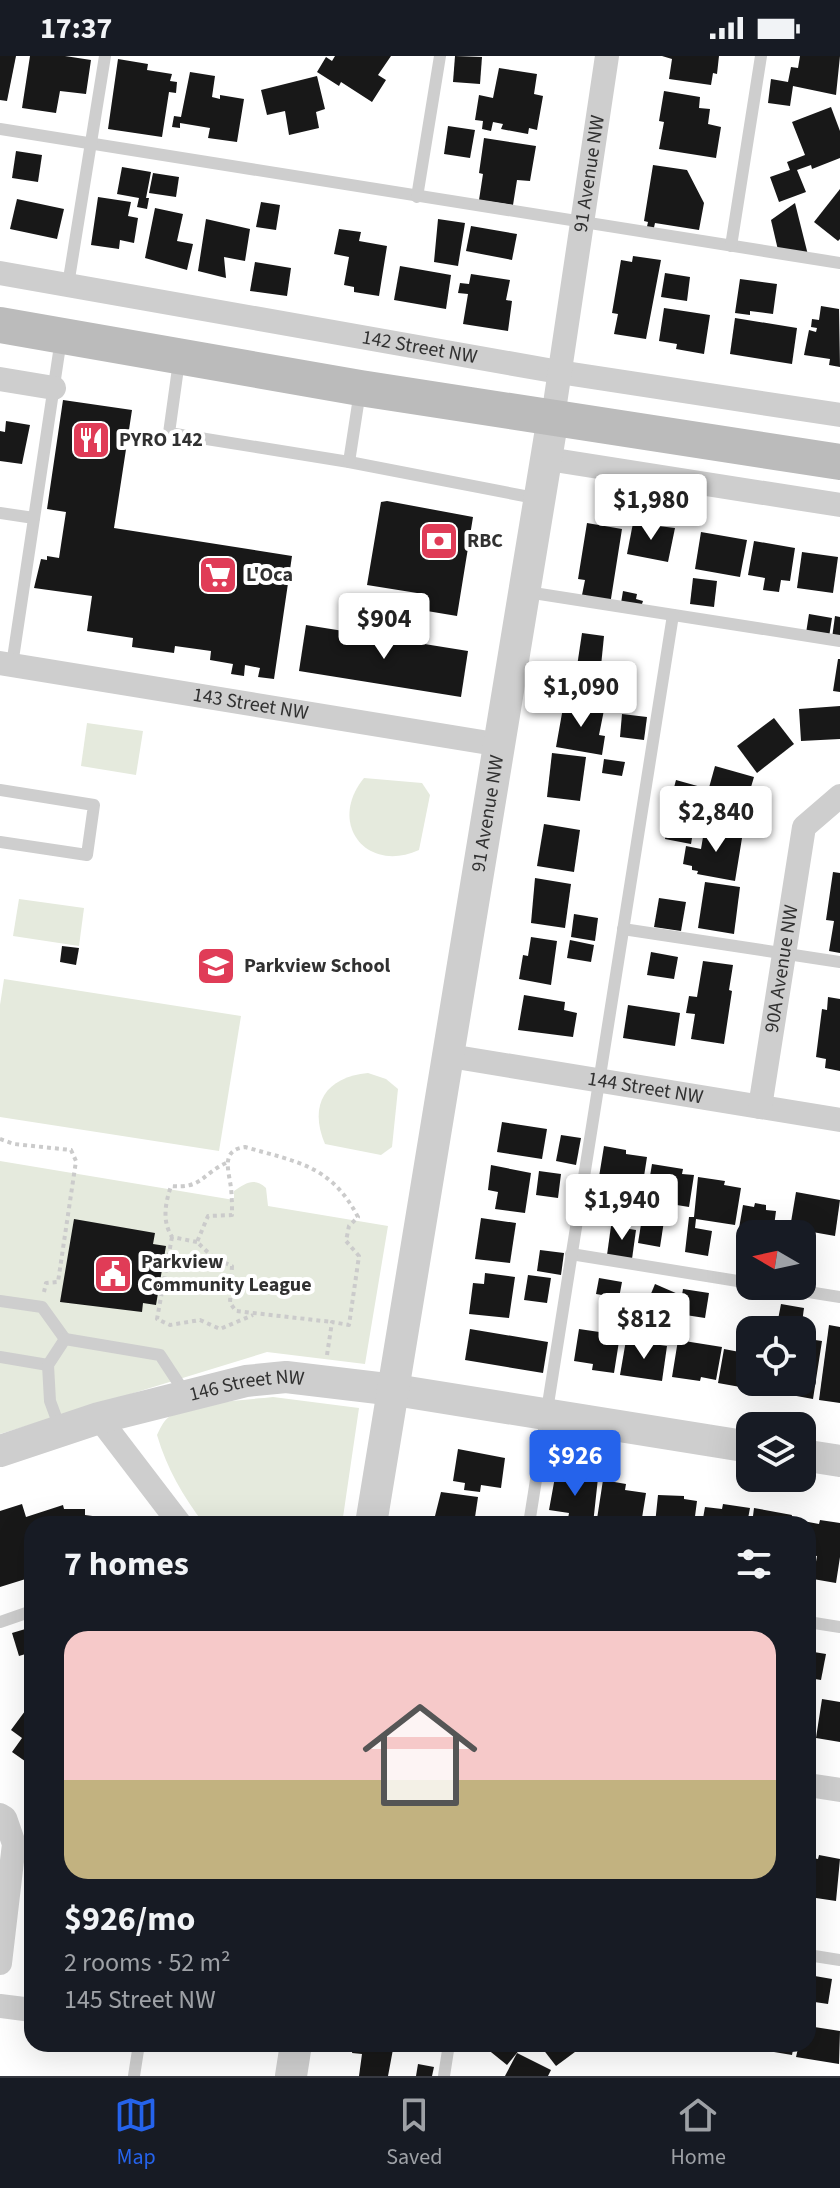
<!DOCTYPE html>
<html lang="en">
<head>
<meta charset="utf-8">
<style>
	:root { --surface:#171b24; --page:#242831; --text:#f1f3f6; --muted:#9ea1a6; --line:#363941; --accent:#2563eb }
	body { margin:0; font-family:"Source Sans 3",sans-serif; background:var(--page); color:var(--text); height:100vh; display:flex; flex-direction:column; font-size:30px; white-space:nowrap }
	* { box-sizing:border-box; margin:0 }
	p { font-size:26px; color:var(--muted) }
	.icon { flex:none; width:44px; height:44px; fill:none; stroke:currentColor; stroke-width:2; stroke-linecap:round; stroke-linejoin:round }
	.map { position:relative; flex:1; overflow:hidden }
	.side { position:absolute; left:24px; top:1460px; width:792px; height:536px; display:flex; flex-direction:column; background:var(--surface); border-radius:24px; box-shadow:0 8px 32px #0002 }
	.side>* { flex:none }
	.needle { width:52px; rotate:279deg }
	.tools { position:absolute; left:736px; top:1164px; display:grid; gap:16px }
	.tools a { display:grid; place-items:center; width:80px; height:80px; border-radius:16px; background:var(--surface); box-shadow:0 8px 32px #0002; font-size:40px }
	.price { position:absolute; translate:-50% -68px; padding:0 18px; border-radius:8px; background:#fff; color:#222; font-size:26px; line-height:52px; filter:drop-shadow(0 2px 4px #0008) }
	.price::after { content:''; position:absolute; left:50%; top:48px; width:24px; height:18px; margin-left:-12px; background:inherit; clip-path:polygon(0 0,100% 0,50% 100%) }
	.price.selected { background:var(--accent); color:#fff }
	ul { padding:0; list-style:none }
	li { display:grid; align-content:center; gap:16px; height:424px; padding:0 40px }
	li span { display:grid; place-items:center; height:248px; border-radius:24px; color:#555 }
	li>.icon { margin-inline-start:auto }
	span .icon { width:144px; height:144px; fill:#fffc; stroke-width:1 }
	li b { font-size:34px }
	h2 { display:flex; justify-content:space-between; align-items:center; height:96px; padding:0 40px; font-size:34px }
	.status { display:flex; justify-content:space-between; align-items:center; height:56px; padding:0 40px; background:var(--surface); direction:ltr }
	.status svg { height:22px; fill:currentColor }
	.menu { display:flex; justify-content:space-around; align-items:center; height:112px; border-top:2px solid var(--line); background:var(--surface); font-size:22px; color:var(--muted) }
	.menu a { display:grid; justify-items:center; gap:4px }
	.menu .selected { color:var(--accent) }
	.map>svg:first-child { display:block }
	.green { fill:#e5eadd }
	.building { fill:#181818 }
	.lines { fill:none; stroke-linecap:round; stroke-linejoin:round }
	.path { stroke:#cbcbcb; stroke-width:4; stroke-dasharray:4 4; stroke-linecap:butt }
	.service { stroke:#cecece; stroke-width:12 }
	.minor { stroke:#cecece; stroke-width:24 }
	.tertiary { stroke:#cecece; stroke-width:32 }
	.secondary { stroke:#bbb; stroke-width:36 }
	.labels { text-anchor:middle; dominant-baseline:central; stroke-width:8; stroke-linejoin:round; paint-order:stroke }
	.street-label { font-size:20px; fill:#313131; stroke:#fff }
	.poi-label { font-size:20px; font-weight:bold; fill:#313131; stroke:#fff; text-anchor:start }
</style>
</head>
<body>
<div class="status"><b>17:37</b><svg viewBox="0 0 49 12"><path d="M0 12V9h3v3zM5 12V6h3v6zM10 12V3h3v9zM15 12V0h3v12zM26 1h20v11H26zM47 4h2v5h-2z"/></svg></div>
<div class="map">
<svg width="840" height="2020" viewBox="0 0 840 2020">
	<rect width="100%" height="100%" fill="#fff"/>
	<g class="green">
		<polygon points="87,667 143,675 136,719 81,710"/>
		<path d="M364 722 422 727 430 739 419 794C366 818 327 767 364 722Z"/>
		<polygon points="19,843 84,852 79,890 13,880"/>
		<polygon points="4,923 241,960 219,1095 0,1061 0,949"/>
		<path d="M368 1017 386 1023 398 1033 392 1091 381 1099 325 1088C308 1048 326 1021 368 1017Z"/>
		<path d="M0 1105 234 1144V1135C246 1127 254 1121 266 1132L268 1150 388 1170 365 1308 267 1296 0 1378Z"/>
		<path d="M273 1341 359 1352 342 1468H204C183 1440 167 1413 157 1379 161 1371 164 1363 172 1359 196 1346 246 1344 273 1341Z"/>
	</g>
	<g class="building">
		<polygon points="0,0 16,0 7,45 0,44"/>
		<polygon points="30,0 65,0 91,4 86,38 60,35 56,57 22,52"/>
		<polygon points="335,0 391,0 378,19 386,24 372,46 341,26 339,30 317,16 326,1 332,5"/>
		<polygon points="455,0 482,1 480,28 453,26"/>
		<polygon points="662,0 719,0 717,18 713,17 711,29 669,23 672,3"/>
		<polygon points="800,0 840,0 836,39 793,30 790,50 768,47 771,23 788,26 791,11 798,12"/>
		<polygon points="118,3 148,8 147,14 172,18 170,25 177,26 176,37 169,36 162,81 108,73"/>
		<polygon points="499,12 537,18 534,38 543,40 537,74 529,72 528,78 501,73 503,68 493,66 491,75 482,73 483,65 475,64 479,39 493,42"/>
		<polygon points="190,16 215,20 212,41 220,43 220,39 244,43 237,86 208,82 210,72 180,67 180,72 172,71 174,60 181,61"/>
		<polygon points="317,20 325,53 316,56 319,72 289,79 285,55 267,59 261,34"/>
		<polygon points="664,35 700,41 699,52 710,53 708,68 721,71 716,102 659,93 664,66 659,65"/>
		<polygon points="831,51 840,75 840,102 812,113 811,109 797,114 806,136 779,146 770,121 790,114 787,106 805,99 792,66"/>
		<polygon points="448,70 475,74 470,102 444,98"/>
		<polygon points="484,82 536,90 530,125 517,124 513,149 479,144 483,118 479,117"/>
		<polygon points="16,95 42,99 38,126 12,122"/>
		<polygon points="653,109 687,114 704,147 699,174 655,167 653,176 646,175 648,166 644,165"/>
		<polygon points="122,111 151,116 146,142 149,142 147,153 137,151 139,142 117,138"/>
		<polygon points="153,117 179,121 176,141 149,137"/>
		<polygon points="840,133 840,183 838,185 814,166"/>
		<polygon points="98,141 131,146 128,160 138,162 134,187 120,184 119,193 91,189"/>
		<polygon points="17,143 64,153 57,183 10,173"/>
		<polygon points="261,146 280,149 276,174 256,171"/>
		<polygon points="795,147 808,199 778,194 771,164"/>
		<polygon points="155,152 183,158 177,185 193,188 187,214 145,202"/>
		<polygon points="206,163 250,173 245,205 224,201 226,222 198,215"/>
		<polygon points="438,163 465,167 458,210 434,206"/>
		<polygon points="471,170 517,178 512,204 466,195"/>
		<polygon points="339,173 361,176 359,185 387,190 379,240 354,236 354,231 344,229 349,201 334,198"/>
		<polygon points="633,200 661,204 646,283 614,278 618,258 612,257 621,204 632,206"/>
		<polygon points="255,206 291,212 287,240 250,235"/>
		<polygon points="400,210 451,219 446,253 394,244"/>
		<polygon points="665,217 690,221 687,245 661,241"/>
		<polygon points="471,218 510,224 506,244 512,245 508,275 463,268 468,238 458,237 460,227 469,228"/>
		<polygon points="740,223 777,228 773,258 750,255 750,259 735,257"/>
		<polygon points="821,250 839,253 840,311 829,309 830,303 804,299 809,274 816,276 817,272 811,271 812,263 819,264"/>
		<polygon points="664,252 710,259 704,298 676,293 677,288 659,285"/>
		<polygon points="735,262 797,272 792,308 730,298"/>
		<polygon points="63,344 132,354 114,472 292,500 274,623 258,621 260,612 245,609 244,620 231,618 233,608 210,604 211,595 175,590 174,597 132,591 133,582 87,575 92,540 34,532 41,503 47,504 47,500 59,502 66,456 47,453"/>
		<polygon points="6,365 30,369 22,408 0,405 0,375 5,376"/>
		<polygon points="387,445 473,461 457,560 415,553 417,537 367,529 381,446"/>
		<polygon points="587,467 622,473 610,549 581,544 585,524 578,523"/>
		<polygon points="633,467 675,472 668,506 627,498"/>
		<polygon points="701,476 747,484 740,521 695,513"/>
		<polygon points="754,485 795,492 790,525 781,524 779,536 763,534 765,522 748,519"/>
		<polygon points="802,496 838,501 833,537 797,532"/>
		<polygon points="693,522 717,525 714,551 690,548"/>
		<polygon points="623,535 637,538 636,543 643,545 641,551 621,547"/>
		<polygon points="809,558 832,562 829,581 806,577"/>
		<polygon points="835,560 840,561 840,583 832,582"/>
		<polygon points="306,569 468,595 461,641 299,615"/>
		<polygon points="582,577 604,580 598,640 573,637"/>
		<polygon points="838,603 840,603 840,636 833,635"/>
		<polygon points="564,646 604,654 599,679 605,680 602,699 556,691"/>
		<polygon points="840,650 840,683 801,685 799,653"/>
		<polygon points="622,658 647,661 644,684 620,681"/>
		<polygon points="774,662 794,688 757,717 737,690"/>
		<polygon points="552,697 586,701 580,745 547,741"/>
		<polygon points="604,703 625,706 622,720 602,717"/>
		<polygon points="715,710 754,721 740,768 702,757"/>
		<polygon points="676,724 701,731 692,761 668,754"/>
		<polygon points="669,761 695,765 691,788 665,783"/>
		<polygon points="544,768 580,774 574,816 537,810"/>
		<polygon points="705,769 743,776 735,825 697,818 698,815 692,814 692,810 683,808 686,790 701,793"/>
		<polygon points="833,816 840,817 840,897 829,895 834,865 826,864"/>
		<polygon points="535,822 571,828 565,872 531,867"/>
		<polygon points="705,826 740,831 734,878 698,872"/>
		<polygon points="659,842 686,846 681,875 654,871"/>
		<polygon points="574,858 598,862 595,885 571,881"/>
		<polygon points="531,881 557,885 551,929 519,923 523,899 528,900"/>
		<polygon points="570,884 594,889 591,906 567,902"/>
		<polygon points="62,890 79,892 76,909 60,906"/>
		<polygon points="651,896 678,901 674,923 647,919"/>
		<polygon points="703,905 733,909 729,934 732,935 724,988 691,983 695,958 686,957 689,940 697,941"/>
		<polygon points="524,939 565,946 564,954 577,957 573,981 518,974"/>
		<polygon points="828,941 840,943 840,1015 825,1012 826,1003 816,1001 822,953 827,954"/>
		<polygon points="628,949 680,957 675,990 623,982"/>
		<polygon points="502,1066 547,1073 542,1103 497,1096"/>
		<polygon points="561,1079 581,1082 576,1109 556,1105"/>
		<polygon points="604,1090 626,1094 626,1098 647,1101 642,1133 598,1127"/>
		<polygon points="652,1108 683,1113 682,1118 694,1119 689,1151 646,1144"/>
		<polygon points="491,1109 531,1117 525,1157 495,1153 498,1136 488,1134"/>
		<polygon points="539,1115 561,1118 558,1142 536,1139"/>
		<polygon points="698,1121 725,1125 724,1129 741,1132 735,1169 696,1163 695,1172 712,1175 708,1200 685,1196 689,1161 694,1161"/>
		<polygon points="796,1136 840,1144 835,1180 790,1172"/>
		<polygon points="755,1147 766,1149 766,1154 776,1155 773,1178 738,1178 743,1149 754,1151"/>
		<polygon points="481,1162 516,1167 510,1207 475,1203"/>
		<polygon points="642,1162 664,1165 660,1191 638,1187"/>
		<polygon points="74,1163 155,1177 153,1188 166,1190 156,1249 143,1247 142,1256 60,1246"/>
		<polygon points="611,1170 636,1174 632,1203 607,1199"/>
		<polygon points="802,1188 811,1190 806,1217 802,1216"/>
		<polygon points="540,1194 564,1197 561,1219 537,1215"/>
		<polygon points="485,1217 515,1221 509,1262 469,1258 473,1227 484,1228"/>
		<polygon points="528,1219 551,1222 547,1247 524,1244"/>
		<polygon points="599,1222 622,1226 619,1242 596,1238"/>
		<polygon points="655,1228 678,1238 671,1255 648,1245"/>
		<polygon points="683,1233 709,1237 705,1262 679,1258"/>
		<polygon points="781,1248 804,1252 801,1274 776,1274"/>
		<polygon points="753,1263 772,1266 770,1274 747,1272 748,1265 752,1266"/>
		<polygon points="829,1269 840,1271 840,1347 819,1344"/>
		<polygon points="470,1273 548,1286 543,1317 465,1304"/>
		<polygon points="579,1273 620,1279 614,1317 592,1314 593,1308 574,1305"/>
		<polygon points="802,1282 822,1285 813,1343 791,1339 792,1333 770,1330 771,1326 802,1326"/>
		<polygon points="626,1284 667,1290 662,1325 620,1319"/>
		<polygon points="678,1284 722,1291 716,1324 701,1321 700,1325 672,1321"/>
		<polygon points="724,1293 750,1298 750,1326 759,1326 757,1334 718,1327"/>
		<polygon points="458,1393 505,1402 501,1432 481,1429 480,1436 464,1434 465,1427 453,1425"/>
		<polygon points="573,1418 598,1422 593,1468 567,1468 569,1457 549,1454 555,1421 572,1424"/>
		<polygon points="603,1424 626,1428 625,1434 646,1437 641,1468 597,1463"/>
		<polygon points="441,1436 478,1441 474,1468 433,1468"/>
		<polygon points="658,1439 684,1440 684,1443 697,1445 694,1468 655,1468"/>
		<polygon points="22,1448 26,1461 63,1449 64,1453 85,1453 85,1459 100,1461 99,1468 32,1468 32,1521 0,1531 0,1455"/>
		<polygon points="723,1448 750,1452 747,1468 702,1468 705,1451 722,1453"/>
		<polygon points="754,1452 792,1459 790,1468 752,1468"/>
		<polygon points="820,1464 840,1467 840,1501 836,1527 813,1523 808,1542 808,1516 814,1517 817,1500 808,1499 808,1468 803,1468 803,1465 819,1468"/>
		<polygon points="32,1571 32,1596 19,1600 12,1577"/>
		<polygon points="808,1595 826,1598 821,1624 808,1622"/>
		<polygon points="822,1643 840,1646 840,1686 816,1682"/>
		<polygon points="28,1651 32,1654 32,1710 12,1696 22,1682 11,1674"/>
		<polygon points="819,1799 840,1803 836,1845 816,1842 816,1836 808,1835 808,1801 818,1803"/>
		<polygon points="809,1919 832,1923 828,1948 808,1945"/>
		<polygon points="808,1970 840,1975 839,2008 796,2001 799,1988 808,1988"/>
		<polygon points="354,1988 394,1988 388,2020 359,2020 362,1998 352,1997"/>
		<polygon points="481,1988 516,1988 521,1992 507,2009"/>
		<polygon points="539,1988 575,1988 579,1993 556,2010"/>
		<polygon points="751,1988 794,1988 792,1999 750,1992"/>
		<polygon points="517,1997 551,2014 548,2020 505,2020"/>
		<polygon points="418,2008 434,2011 432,2020 416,2020"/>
	</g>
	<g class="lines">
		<g class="path">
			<polyline points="0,1083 14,1088 71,1094 76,1105 58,1226 46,1227 44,1236"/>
			<polyline points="172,1181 157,1263 170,1269 200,1264 220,1273 253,1259"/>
			<path d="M197 1186 172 1181C162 1165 165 1148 171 1130 202 1133 202 1118 226 1107"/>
			<path d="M327 1299 332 1266 349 1269 359 1200 346 1185 349 1170 358 1161C331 1109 297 1106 245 1091 220 1094 229 1115 231 1132 232 1141 232 1150 232 1159L208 1160 197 1186 214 1202 232 1210 230 1247 236 1255 332 1266"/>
		</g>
		<g class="service">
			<polyline points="0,73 840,207"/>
			<polyline points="417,141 440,0"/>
			<polyline points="731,190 761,0"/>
			<polyline points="68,229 105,0"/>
			<polyline points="179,305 169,377 349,406 540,443"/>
			<polyline points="349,406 360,335"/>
			<polyline points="0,457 34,462"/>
			<polyline points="527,536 840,585"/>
			<polyline points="12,609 61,283"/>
			<polyline points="0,734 94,749 87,799 0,786"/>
			<polyline points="623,873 840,906"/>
			<polyline points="571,1198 750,1227"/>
			<polyline points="771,1230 840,1241"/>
			<polyline points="0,1245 42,1251 65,1283"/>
			<polyline points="0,1301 48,1309"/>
			<polyline points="60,1372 50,1345 48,1309 65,1283 160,1299 185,1337"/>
			<polyline points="529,1468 673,559"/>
			<polyline points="0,1566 32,1555"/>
			<polyline points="808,1566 840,1571"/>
			<polyline points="808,1899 840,1904"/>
			<polyline points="134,2020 139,1988"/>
			<polyline points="444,2020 449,1988"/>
		</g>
		<g class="minor">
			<path id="s1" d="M0 217 559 316 840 359"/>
			<polyline points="0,323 54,332"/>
			<path id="s2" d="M553 361 607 0"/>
			<polyline points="548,403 840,449"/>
			<path id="s3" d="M0 607 501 689"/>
			<path id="s4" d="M450 1000 840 1064"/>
			<path id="s5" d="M760 1051 804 771 840 740"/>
			<polyline points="99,1362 180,1468"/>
			<polyline points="808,1729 840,1734"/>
			<polyline points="0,1759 5,1762 14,1788 0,1907"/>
			<polyline points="0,1950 32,1954"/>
		</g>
		<g class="tertiary">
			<path id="s6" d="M0 1395 99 1362 246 1325 286 1321 395 1334 750 1391"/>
			<polyline points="802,1399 840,1405"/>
			<path id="s7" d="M371 1468 553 361"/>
			<polyline points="291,2020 296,1988"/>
		</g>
		<polyline class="secondary" points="0,269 360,332 840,406"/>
	</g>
	<defs>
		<symbol id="restaurant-square" viewBox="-11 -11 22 22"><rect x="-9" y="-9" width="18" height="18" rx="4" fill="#e03c57" stroke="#fff"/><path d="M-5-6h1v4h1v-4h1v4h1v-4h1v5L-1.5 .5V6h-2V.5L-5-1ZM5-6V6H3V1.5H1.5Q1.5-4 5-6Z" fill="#fff"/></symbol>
		<symbol id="bank-square" viewBox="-11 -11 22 22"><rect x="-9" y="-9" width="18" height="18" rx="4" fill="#e03c57" stroke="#fff"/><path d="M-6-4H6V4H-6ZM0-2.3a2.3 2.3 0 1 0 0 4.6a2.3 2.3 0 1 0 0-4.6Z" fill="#fff"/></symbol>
		<symbol id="supermarket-square" viewBox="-11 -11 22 22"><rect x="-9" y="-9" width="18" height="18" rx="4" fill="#e03c57" stroke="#fff"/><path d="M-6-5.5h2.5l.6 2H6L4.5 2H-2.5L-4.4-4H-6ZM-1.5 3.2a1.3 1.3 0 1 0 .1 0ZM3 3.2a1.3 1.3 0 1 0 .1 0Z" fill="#fff"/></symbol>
		<symbol id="school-square" viewBox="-11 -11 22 22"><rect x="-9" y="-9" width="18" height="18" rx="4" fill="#e03c57" stroke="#fff"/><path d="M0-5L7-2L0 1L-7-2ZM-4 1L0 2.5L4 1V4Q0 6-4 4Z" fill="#fff"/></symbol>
		<symbol id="civic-square" viewBox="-11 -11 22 22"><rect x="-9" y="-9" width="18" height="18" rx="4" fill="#e03c57" stroke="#fff"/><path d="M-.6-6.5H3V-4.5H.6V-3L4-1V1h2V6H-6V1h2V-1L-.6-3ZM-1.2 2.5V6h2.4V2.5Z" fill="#fff"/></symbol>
	</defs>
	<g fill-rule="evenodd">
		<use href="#restaurant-square" x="69" y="362" width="44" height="44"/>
		<use href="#bank-square" x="417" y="463" width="44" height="44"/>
		<use href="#supermarket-square" x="196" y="497" width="44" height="44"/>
		<use href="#school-square" x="194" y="888" width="44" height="44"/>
		<use href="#civic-square" x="91" y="1196" width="44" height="44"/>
	</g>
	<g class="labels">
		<g class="street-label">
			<text stroke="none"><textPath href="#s2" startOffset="246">91 Avenue NW</textPath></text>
			<text stroke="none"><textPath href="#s1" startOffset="426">142 Street NW</textPath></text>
			<text stroke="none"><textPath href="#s3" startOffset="254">143 Street NW</textPath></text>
			<text stroke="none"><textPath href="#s7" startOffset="720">91 Avenue NW</textPath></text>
			<text stroke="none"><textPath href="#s5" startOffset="140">90A Avenue NW</textPath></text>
			<text stroke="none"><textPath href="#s4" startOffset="198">144 Street NW</textPath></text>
			<text stroke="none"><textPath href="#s6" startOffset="256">146 Street NW</textPath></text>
		</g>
		<g class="poi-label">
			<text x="119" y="384">PYRO 142</text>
			<text x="467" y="485">RBC</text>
			<text x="246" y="519">L'Oca</text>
			<text x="244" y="910">Parkview School</text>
			<text x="141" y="1206">Parkview<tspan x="141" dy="23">Community League</tspan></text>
		</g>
	</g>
</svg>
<div class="tools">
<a><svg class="needle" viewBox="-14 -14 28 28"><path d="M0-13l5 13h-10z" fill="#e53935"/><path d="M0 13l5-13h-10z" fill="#9ea1a6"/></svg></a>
<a><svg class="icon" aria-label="locate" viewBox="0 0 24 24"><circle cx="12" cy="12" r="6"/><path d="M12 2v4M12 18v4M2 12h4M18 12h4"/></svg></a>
<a><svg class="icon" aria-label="layers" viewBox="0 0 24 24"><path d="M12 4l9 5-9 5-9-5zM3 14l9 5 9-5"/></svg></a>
</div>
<b class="price" style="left:651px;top:486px">$1,980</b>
<b class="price" style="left:384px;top:605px">$904</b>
<b class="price" style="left:581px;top:673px">$1,090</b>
<b class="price" style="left:716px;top:798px">$2,840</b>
<b class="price" style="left:622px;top:1186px">$1,940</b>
<b class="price" style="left:644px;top:1305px">$812</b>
<b class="price selected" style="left:575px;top:1442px">$926</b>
<section class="side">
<h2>7 homes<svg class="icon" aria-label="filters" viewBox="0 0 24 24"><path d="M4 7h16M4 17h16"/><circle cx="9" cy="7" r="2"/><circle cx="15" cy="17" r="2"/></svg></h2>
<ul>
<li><span style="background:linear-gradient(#f6c9c9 60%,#c2b280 0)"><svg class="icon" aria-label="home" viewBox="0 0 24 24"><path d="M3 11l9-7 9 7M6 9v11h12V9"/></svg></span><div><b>$926/mo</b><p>2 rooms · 52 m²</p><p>145 Street NW</p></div></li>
</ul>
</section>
</div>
<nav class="menu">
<a class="selected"><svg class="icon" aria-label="map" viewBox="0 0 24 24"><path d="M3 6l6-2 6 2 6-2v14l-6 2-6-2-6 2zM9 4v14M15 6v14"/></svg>Map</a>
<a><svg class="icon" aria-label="saved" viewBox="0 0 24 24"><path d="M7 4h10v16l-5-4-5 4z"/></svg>Saved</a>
<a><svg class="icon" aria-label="home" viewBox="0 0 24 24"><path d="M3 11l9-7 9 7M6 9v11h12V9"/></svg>Home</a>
</nav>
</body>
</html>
